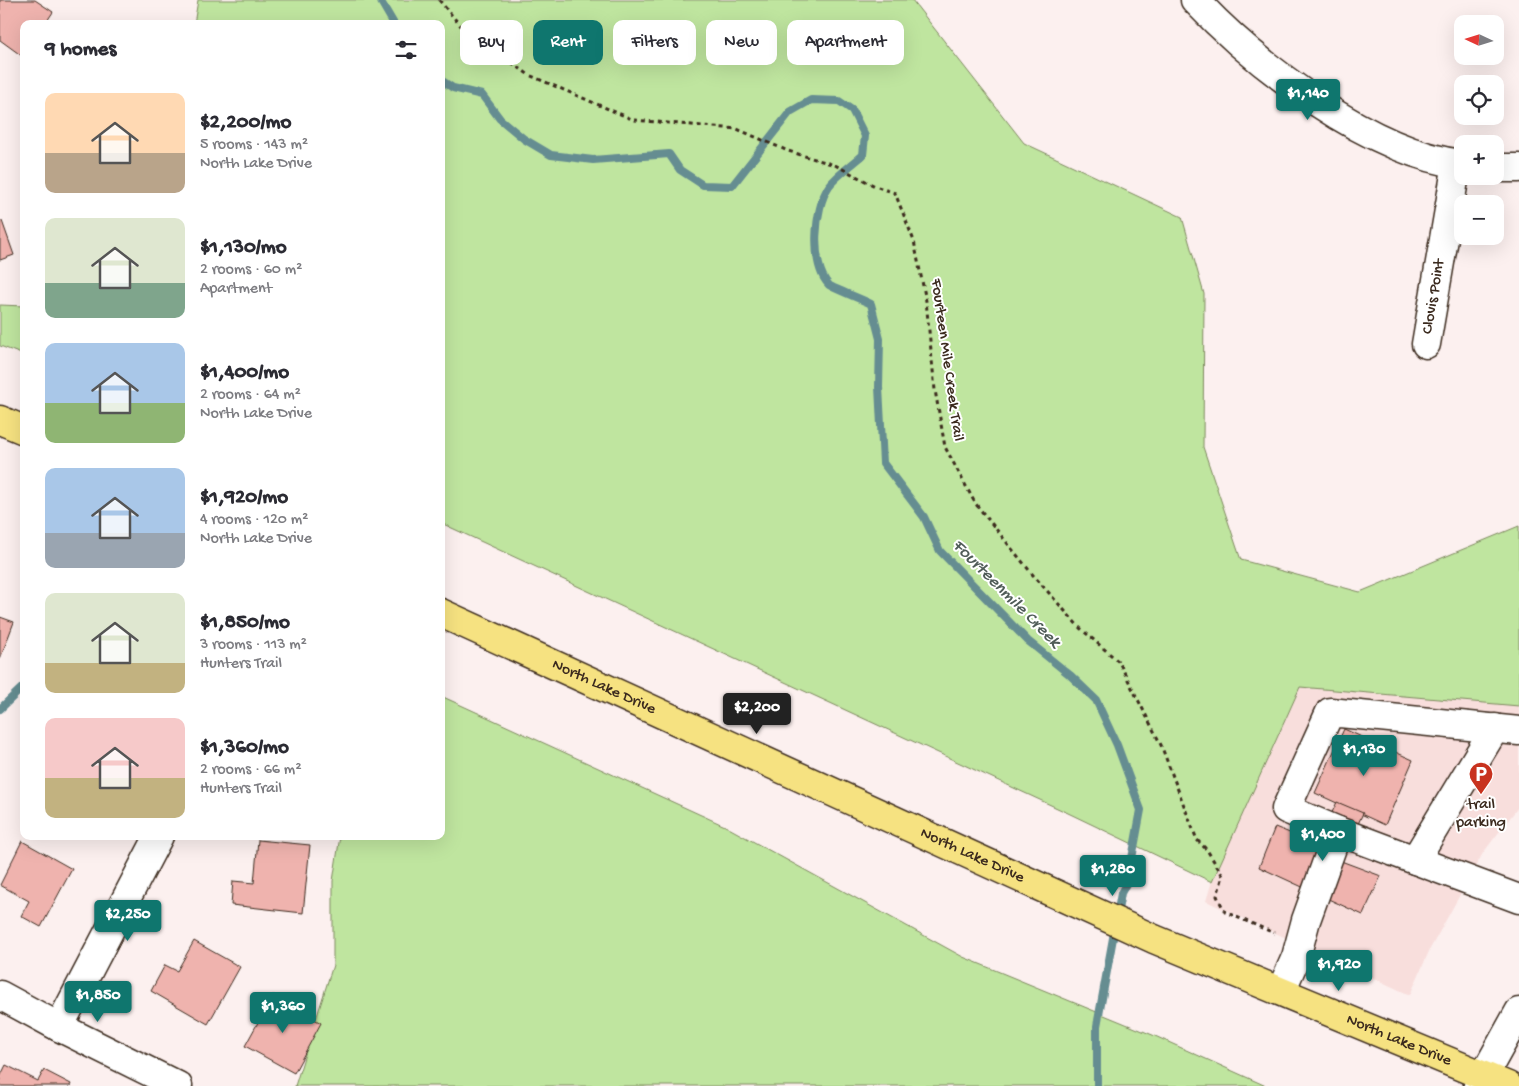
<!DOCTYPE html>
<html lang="en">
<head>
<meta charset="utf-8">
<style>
	:root { --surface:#fff; --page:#f2f2f3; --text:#2b2b33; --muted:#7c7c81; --accent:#0f766e }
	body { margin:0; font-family:"Gochi Hand",sans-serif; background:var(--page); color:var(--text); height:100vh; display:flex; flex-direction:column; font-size:19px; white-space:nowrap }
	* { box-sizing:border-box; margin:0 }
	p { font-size:16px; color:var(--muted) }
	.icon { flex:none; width:28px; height:28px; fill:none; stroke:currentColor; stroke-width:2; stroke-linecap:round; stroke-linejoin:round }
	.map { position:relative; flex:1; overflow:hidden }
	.details { position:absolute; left:20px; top:20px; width:425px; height:820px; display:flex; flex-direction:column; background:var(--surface); border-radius:10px; box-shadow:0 5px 20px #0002 }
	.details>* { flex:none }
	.banner { position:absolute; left:460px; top:20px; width:475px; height:45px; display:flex; gap:10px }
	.needle { width:32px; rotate:274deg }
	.tools { position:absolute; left:1454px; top:15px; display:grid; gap:10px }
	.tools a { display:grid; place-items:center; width:50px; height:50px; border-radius:10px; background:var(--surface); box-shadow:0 5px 20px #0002; font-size:25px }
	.price { position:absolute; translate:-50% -42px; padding:0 11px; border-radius:5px; background:var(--accent); color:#fff; font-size:16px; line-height:32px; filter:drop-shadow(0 1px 2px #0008) }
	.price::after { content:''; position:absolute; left:50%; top:30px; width:15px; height:11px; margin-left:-8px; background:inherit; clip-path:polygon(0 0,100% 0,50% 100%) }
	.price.current { background:#222; color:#fff }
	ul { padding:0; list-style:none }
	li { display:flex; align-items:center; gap:15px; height:125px; padding:0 25px }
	li span { display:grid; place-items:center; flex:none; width:140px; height:100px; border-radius:10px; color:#555 }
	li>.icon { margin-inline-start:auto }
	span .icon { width:60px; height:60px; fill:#fffc; stroke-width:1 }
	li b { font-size:21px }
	h2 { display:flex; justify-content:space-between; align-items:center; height:60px; padding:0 25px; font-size:21px }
	.tag { padding:0 18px; border-radius:10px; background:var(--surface); box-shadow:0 5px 20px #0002; font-size:18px; line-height:45px }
	.tag.current { background:var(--accent); color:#fff }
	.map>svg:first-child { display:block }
	.built { fill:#f8dedc }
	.green { fill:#bfe59f; stroke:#7d885e }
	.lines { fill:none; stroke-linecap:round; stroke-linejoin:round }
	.stream { stroke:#658d91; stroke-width:8 }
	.building { fill:#efb3ae; stroke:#3b2a1e }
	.minor-casing { stroke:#3b2a1e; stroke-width:31 }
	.major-casing { stroke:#3b2a1e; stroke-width:31 }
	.path { stroke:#3b2a1e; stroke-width:3; stroke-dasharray:4 4; stroke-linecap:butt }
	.minor { stroke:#fff; stroke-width:28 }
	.major { stroke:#f6e281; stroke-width:28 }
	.labels { text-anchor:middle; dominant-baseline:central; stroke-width:4; stroke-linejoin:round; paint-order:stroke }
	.street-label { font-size:16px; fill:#3b2a1e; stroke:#fff }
	.poi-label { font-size:16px; fill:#3b2a1e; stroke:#fff }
	.water-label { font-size:18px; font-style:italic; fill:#505c58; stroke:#fff }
</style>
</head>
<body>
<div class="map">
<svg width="1519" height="1086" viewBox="0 0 1519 1086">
	<rect width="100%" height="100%" fill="#fcf0ef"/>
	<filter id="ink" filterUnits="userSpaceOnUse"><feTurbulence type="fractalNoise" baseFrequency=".02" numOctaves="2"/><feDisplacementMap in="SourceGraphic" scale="10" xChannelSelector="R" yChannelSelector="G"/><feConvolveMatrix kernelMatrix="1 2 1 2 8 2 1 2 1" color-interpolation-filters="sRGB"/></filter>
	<g filter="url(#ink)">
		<polygon class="built" points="1300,687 1519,706 1519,806 1483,853 1430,949 1410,995 1206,901 1212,881"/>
		<g class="green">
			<polygon points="198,0 912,0 1024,143 1182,217 1204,294 1203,447 1241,560 1360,592 1519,526 1519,706 1300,687 1212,882 1068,813 441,523 441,24 194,24"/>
			<polygon points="0,305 24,306 24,355 0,346"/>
			<polygon points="441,696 725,826 963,957 1155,1036 1266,1086 295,1086 333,965 333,881 340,836 441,836"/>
		</g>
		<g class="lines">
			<g class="stream">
				<polyline points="380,0 394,24"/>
				<path d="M441 80 453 88 482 95 500 119 524 139 551 155 593 160 669 154 680 170 703 185 732 186 790 112 811 100 839 101 852 110 865 136 863 155C852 165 837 175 829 186 814 208 810 265 829 285 832 288 864 300 871 304L880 339 879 387 883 463 924 517 940 551 1028 641 1070 675 1096 700 1117 745 1141 810 1128 880 1121 893 1117 916"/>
				<polyline points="0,709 24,686"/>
				<polyline points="1097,1086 1097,1026 1115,927"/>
			</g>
		</g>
		<g class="building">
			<polygon points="0,0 35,0 53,12 45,24 24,24 22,56 0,40"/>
			<polygon points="0,221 2,221 14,255 0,260"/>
			<polygon points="0,617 14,622 0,659"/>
			<polygon points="1344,729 1413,760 1385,825 1315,793"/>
			<polygon points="1337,802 1363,813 1341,861 1381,876 1363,915 1259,867 1275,827 1317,844"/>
			<polygon points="258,840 310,845 303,913 231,905 233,881 254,883"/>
			<polygon points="22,841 72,869 41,927 21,916 29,901 0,885"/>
			<polygon points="194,941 240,967 208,1024 151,991 165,965 177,971"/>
			<polygon points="273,995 321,1023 294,1073 245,1046"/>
			<polygon points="6,1065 38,1081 44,1070 71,1084 70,1086 0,1086 0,1077"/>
		</g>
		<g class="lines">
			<defs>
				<g id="minor">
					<path d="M1195 0C1257 66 1371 153 1462 164"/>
					<polyline points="1495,168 1519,168"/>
					<path id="s1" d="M1426 344 1457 163"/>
					<polyline points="1338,831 1286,809 1330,712 1519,731"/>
					<polyline points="1415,860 1519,899"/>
					<polyline points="1281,991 1296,957 1306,920 1338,831 1415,860 1495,728"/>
					<polyline points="0,995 59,1027 178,1086"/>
					<polyline points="59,1027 159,836"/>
					<polyline points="1478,1086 1519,1012"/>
				</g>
				<g id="major">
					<polyline points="0,420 24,430"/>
					<path id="s2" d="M441 613 1154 939 1508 1086"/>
				</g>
			</defs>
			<use href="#minor" class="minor-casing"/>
			<use href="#major" class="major-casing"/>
			<polyline class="path" points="439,0 460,25 529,75 634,120 737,129 788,151 835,165 875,186 895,193 914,241 926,301 935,390 945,447 975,503 1033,575 1080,628 1119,662 1161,745 1197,840 1207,850 1223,876 1217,896 1225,912 1274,933"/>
			<use href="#minor" class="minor"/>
			<use href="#major" class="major"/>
		</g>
	</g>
	<defs>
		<symbol id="parking-pin" viewBox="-11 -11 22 30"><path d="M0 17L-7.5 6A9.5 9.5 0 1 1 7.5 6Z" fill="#c8321e" stroke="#fff"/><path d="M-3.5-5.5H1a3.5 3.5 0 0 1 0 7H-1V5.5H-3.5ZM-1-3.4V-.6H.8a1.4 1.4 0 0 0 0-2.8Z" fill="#fff"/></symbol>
	</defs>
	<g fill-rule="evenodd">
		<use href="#parking-pin" x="1467" y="760" width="28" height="38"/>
	</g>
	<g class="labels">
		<g class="street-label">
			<text stroke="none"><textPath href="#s1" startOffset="48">Clovis Point</textPath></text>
			<text transform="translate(946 360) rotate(82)">Fourteen Mile Creek Trail</text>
			<text stroke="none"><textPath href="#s2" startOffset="179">North Lake Drive</textPath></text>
			<text stroke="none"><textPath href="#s2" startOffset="584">North Lake Drive</textPath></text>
			<text stroke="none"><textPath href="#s2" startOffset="1049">North Lake Drive</textPath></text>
		</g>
		<g class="poi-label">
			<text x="1481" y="805">trail<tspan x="1481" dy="18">parking</tspan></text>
		</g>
		<g class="water-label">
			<text transform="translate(1006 594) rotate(45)">Fourteenmile Creek</text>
		</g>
	</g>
</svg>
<div class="tools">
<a><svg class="needle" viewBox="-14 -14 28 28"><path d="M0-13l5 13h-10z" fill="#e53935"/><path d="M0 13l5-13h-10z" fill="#7c7c81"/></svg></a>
<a><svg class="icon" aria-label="locate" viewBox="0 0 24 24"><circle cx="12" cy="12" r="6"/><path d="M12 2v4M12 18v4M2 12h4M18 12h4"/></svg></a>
<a>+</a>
<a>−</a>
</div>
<b class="price" style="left:1308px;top:121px">$1,140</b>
<b class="price current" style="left:757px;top:735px">$2,200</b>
<b class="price" style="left:1364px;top:777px">$1,130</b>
<b class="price" style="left:1323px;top:862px">$1,400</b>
<b class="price" style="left:1113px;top:897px">$1,280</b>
<b class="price" style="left:128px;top:942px">$2,250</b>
<b class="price" style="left:1339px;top:992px">$1,920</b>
<b class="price" style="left:98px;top:1023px">$1,850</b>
<b class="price" style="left:283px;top:1034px">$1,360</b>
<div class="banner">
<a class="tag">Buy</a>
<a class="tag current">Rent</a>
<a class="tag">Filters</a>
<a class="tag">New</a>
<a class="tag">Apartment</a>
</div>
<section class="details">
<h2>9 homes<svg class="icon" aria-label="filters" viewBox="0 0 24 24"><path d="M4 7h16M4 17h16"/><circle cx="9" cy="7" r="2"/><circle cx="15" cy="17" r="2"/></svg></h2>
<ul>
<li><span style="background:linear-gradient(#ffd9b3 60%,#b9a48a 0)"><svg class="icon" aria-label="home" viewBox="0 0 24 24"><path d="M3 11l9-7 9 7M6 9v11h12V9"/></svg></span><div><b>$2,200/mo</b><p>5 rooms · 143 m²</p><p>North Lake Drive</p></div></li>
<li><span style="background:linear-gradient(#dfe7d0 65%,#7fa58c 0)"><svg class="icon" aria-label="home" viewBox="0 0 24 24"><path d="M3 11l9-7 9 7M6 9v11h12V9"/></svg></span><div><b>$1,130/mo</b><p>2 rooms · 60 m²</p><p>Apartment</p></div></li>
<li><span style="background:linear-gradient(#a9c7e8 60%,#8fb573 0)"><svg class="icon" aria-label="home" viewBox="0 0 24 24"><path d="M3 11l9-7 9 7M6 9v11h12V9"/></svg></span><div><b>$1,400/mo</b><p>2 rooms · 64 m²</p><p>North Lake Drive</p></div></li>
<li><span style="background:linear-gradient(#a9c7e8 65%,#9aa5b1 0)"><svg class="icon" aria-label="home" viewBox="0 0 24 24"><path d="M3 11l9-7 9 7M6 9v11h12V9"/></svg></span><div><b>$1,920/mo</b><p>4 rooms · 120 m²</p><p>North Lake Drive</p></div></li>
<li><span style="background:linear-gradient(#dfe7d0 70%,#c2b280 0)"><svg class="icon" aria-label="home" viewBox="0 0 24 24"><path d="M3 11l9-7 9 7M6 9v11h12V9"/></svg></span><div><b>$1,850/mo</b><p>3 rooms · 113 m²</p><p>Hunters Trail</p></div></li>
<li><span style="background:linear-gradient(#f6c9c9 60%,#c2b280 0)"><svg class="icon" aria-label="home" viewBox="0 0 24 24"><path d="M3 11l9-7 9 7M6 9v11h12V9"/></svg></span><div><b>$1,360/mo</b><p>2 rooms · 66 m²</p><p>Hunters Trail</p></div></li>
</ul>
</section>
</div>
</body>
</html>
